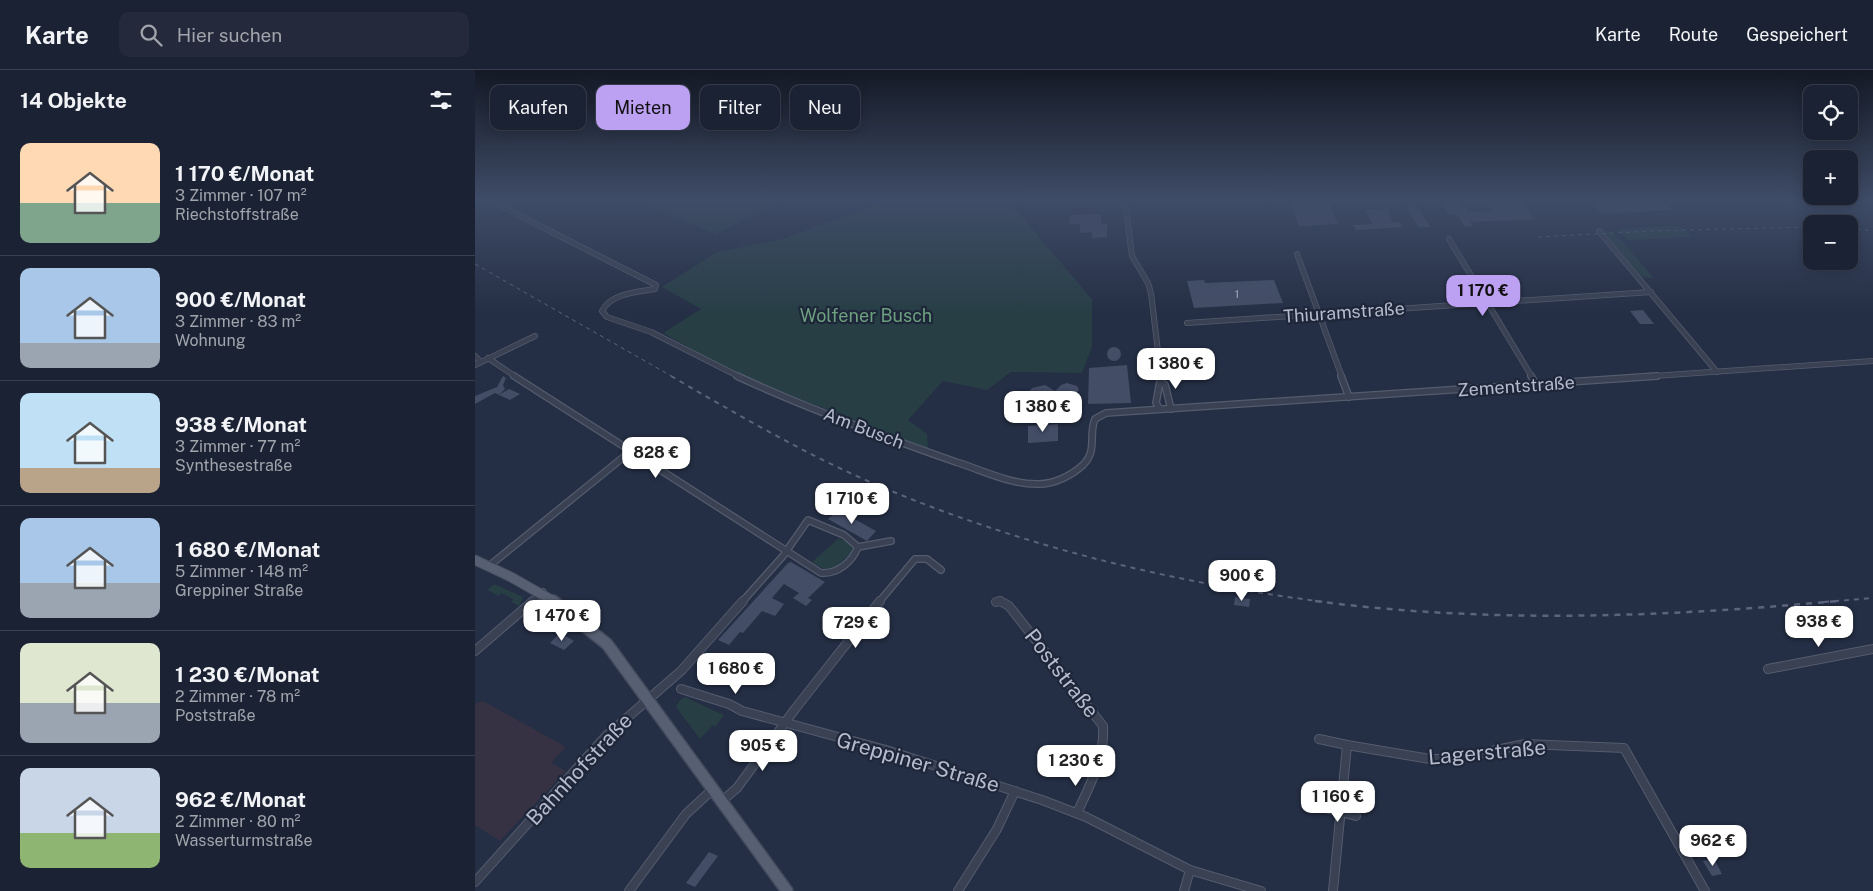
<!DOCTYPE html>
<html lang="de">
<head>
<meta charset="utf-8">
<style>
	:root { --surface:#1b2233; --page:#242a3b; --text:#f1f3f6; --muted:#a0a4ac; --line:#393f4e; --accent:#bca0f2 }
	body { margin:0; font-family:"Public Sans",sans-serif; background:var(--page); color:var(--text); height:100vh; display:flex; flex-direction:column; font-size:19px; white-space:nowrap }
	* { box-sizing:border-box; margin:0 }
	p { font-size:16px; color:var(--muted) }
	.icon { flex:none; width:28px; height:28px; fill:none; stroke:currentColor; stroke-width:2; stroke-linecap:round; stroke-linejoin:round }
	.map { position:relative; flex:1; overflow:hidden }
	.details { display:flex; flex-direction:column; background:var(--surface); width:475px }
	.details>* { flex:none }
	.top-card { position:absolute; left:15px; top:15px; width:475px; height:45px; display:flex; gap:10px }
	.fabs { position:absolute; left:1328px; top:15px; display:grid; gap:10px }
	.fabs a { display:grid; place-items:center; width:55px; height:55px; border-radius:10px; background:var(--surface); box-shadow:0 2px 12px #0003,0 0 0 1px var(--line); font-size:25px }
	.price { position:absolute; translate:-50% -42px; padding:0 11px; border-radius:10px; background:#fff; color:#222; font-size:16px; line-height:32px; filter:drop-shadow(0 1px 2px #0008) }
	.price::after { content:''; position:absolute; left:50%; top:30px; width:15px; height:11px; margin-left:-8px; background:inherit; clip-path:polygon(0 0,100% 0,50% 100%) }
	.price.on { background:var(--accent); color:#111 }
	ul { padding:0; list-style:none }
	li { display:flex; align-items:center; gap:15px; height:125px; padding:0 20px }
	li+li { border-top:1px solid var(--line) }
	li span { display:grid; place-items:center; flex:none; width:140px; height:100px; border-radius:10px; color:#555 }
	li>.icon { margin-inline-start:auto }
	span .icon { width:60px; height:60px; fill:#fffc; stroke-width:1 }
	li b { font-size:21px }
	h2 { display:flex; justify-content:space-between; align-items:center; height:60px; padding:0 20px; font-size:21px }
	.chip { padding:0 18px; border-radius:10px; background:var(--surface); box-shadow:0 2px 12px #0003,0 0 0 1px var(--line); font-size:18px; line-height:45px }
	.chip.on { background:var(--accent); color:#111 }
	header { display:flex; align-items:center; gap:30px; box-sizing:border-box; height:70px; padding:0 25px; background:var(--surface); border-bottom:1px solid var(--line) }
	header strong { font-size:24px }
	nav { display:flex; gap:28px; margin-inline-start:auto; font-size:18px }
	.search { width:350px; height:45px; background:var(--page); display:flex; align-items:center; gap:12px; box-sizing:border-box; padding:0 18px; border-radius:10px; color:var(--muted); font-size:19px }
	main { display:flex; flex:1; min-height:0 }
	.map>svg:first-child { display:block }
	.medical { fill:#363244 }
	.green { fill:#273e45 }
	.building { fill:#434d66 }
	.lines { fill:none; stroke-linecap:round; stroke-linejoin:round }
	.street-far2-casing { stroke:#545c6e; stroke-width:6 }
	.street-far1-casing { stroke:#545c6e; stroke-width:8 }
	.street-casing { stroke:#545c6e; stroke-width:10 }
	.primary-far1-casing { stroke:#434a5d; stroke-width:11 }
	.primary-casing { stroke:#434a5d; stroke-width:14 }
	.street-far2 { stroke:#394153; stroke-width:4.5 }
	.street-far1 { stroke:#394153; stroke-width:5.5 }
	.street { stroke:#394153; stroke-width:8 }
	.primary-far1 { stroke:#576073; stroke-width:9 }
	.primary { stroke:#576073; stroke-width:11 }
	.rail-far2 { stroke:#5b647b; stroke-width:1; stroke-dasharray:4 4; stroke-linecap:butt }
	.rail-far1 { stroke:#5b647b; stroke-width:2; stroke-dasharray:5 5; stroke-linecap:butt }
	.rail { stroke:#5b647b; stroke-width:2.5; stroke-dasharray:6 6; stroke-linecap:butt }
	.labels { text-anchor:middle; dominant-baseline:central; stroke-width:4.5; stroke-linejoin:round; paint-order:stroke }
	.far-number-label { font-size:12px; fill:#99a0b3 }
	.street-label { font-size:18px; fill:#b6bccd; stroke:#1e2639 }
	.park-label { font-size:18px; fill:#6ca07e; stroke:#1e2639 }
	.near-street-label { font-size:21px; fill:#b6bccd; stroke:#1e2639 }
</style>
</head>
<body>
<header>
<strong>Karte</strong>
<div class="search"><svg class="icon" aria-label="search" viewBox="0 0 24 24"><circle cx="10" cy="10" r="6"/><path d="M15 15l6 6"/></svg>Hier suchen</div>
<nav><a>Karte</a><a>Route</a><a>Gespeichert</a></nav>
</header>
<main>
<section class="details">
<h2>14 Objekte<svg class="icon" aria-label="filters" viewBox="0 0 24 24"><path d="M4 7h16M4 17h16"/><circle cx="9" cy="7" r="2"/><circle cx="15" cy="17" r="2"/></svg></h2>
<ul>
<li><span style="background:linear-gradient(#ffd9b3 60%,#7fa58c 0)"><svg class="icon" aria-label="home" viewBox="0 0 24 24"><path d="M3 11l9-7 9 7M6 9v11h12V9"/></svg></span><div><b>1 170 €/Monat</b><p>3 Zimmer · 107 m²</p><p>Riechstoffstraße</p></div></li>
<li><span style="background:linear-gradient(#a9c7e8 75%,#9aa5b1 0)"><svg class="icon" aria-label="home" viewBox="0 0 24 24"><path d="M3 11l9-7 9 7M6 9v11h12V9"/></svg></span><div><b>900 €/Monat</b><p>3 Zimmer · 83 m²</p><p>Wohnung</p></div></li>
<li><span style="background:linear-gradient(#bfe0f5 75%,#b9a48a 0)"><svg class="icon" aria-label="home" viewBox="0 0 24 24"><path d="M3 11l9-7 9 7M6 9v11h12V9"/></svg></span><div><b>938 €/Monat</b><p>3 Zimmer · 77 m²</p><p>Synthesestraße</p></div></li>
<li><span style="background:linear-gradient(#a9c7e8 65%,#9aa5b1 0)"><svg class="icon" aria-label="home" viewBox="0 0 24 24"><path d="M3 11l9-7 9 7M6 9v11h12V9"/></svg></span><div><b>1 680 €/Monat</b><p>5 Zimmer · 148 m²</p><p>Greppiner Straße</p></div></li>
<li><span style="background:linear-gradient(#dfe7d0 60%,#9aa5b1 0)"><svg class="icon" aria-label="home" viewBox="0 0 24 24"><path d="M3 11l9-7 9 7M6 9v11h12V9"/></svg></span><div><b>1 230 €/Monat</b><p>2 Zimmer · 78 m²</p><p>Poststraße</p></div></li>
<li><span style="background:linear-gradient(#c9d6e8 65%,#8fb573 0)"><svg class="icon" aria-label="home" viewBox="0 0 24 24"><path d="M3 11l9-7 9 7M6 9v11h12V9"/></svg></span><div><b>962 €/Monat</b><p>2 Zimmer · 80 m²</p><p>Wasserturmstraße</p></div></li>
</ul>
</section>
<div class="map">
<svg width="1398" height="821" viewBox="0 0 1398 821">
	<rect width="100%" height="100%" fill="#242e44"/>
	<polygon class="medical" points="8,631 91,677 76,693 91,701 25,771 0,755 0,634"/>
	<g class="green">
		<polygon points="169,131 308,131 241,164 189,143"/>
		<polygon points="411,131 533,131 617,229 617,277 607,303 536,302 512,320 468,311 433,350 452,364 453,379 260,303 188,263 226,239 187,217 242,182 307,169"/>
		<polygon points="1201,156 1211,159 1216,167 1153,170 1142,161 1144,159"/>
		<polygon points="1128,161 1135,161 1151,175 1178,208 1167,207"/>
		<polygon points="364,468 377,475 378,481 359,499 350,500 337,492"/>
		<polygon points="19,514 48,527 44,536 36,532 38,529 26,523 23,526 12,520"/>
		<polygon points="210,627 249,645 240,657 238,655 225,669 201,637 205,630"/>
	</g>
	<g class="building">
		<polygon points="815,131 853,131 863,154 824,156"/>
		<polygon points="969,131 981,131 986,138 991,138 993,142 1018,141 1011,131 1046,131 1059,149 995,152 998,156 990,157 984,147 979,144 973,144 966,132"/>
		<polygon points="1160,131 1187,131 1197,140 1127,144 1117,133"/>
		<polygon points="942,135 951,150 955,157 943,157 931,136"/>
		<polygon points="912,139 918,152 925,152 928,157 881,160 878,155 897,154 890,140"/>
		<polygon points="626,144 626,154 632,154 632,167 617,168 617,162 605,163 605,154 594,154 595,145"/>
		<polygon points="729,210 730,213 799,210 808,233 719,238 712,211"/>
		<polygon points="1168,240 1179,254 1165,254 1155,241"/>
		<circle cx="639" cy="284" r="7"/>
		<polygon points="652,295 656,333 613,334 614,298"/>
		<polygon points="28,306 31,308 28,315 30,319 24,325 20,323 0,334 0,326 22,317"/>
		<polygon points="592,313 602,316 604,320 598,327 590,328 579,323 573,327 574,336 556,337 554,322 557,318 570,315 580,321 586,315"/>
		<polygon points="34,319 45,324 35,330 24,325"/>
		<polygon points="583,354 583,371 553,373 553,356"/>
		<polygon points="363,440 401,461 392,471 353,449"/>
		<polygon points="316,492 350,512 333,528 337,530 331,536 318,528 324,523 309,514 297,528 309,534 300,546 287,541 268,563 265,562 254,575 243,570 313,493"/>
		<polygon points="760,527 775,529 774,537 759,535"/>
		<polygon points="85,563 99,571 89,580 75,573"/>
		<polygon points="234,782 243,786 220,817 211,813"/>
		<polygon points="1239,789 1247,804 1237,806 1228,791"/>
	</g>
	<g class="lines">
		<defs>
			<g id="street-far2">
				<path d="M16 131 181 215 180 219C163 222 136 223 127 241L132 247 176 262 265 307"/>
				<polyline points="650,131 657,186 673,213 676,223 686,307"/>
				<polyline points="1124,161 1242,302"/>
				<polyline points="974,169 1057,307"/>
				<polyline points="822,184 867,307"/>
				<polyline points="712,253 1176,222"/>
				<polyline points="0,286 6,292"/>
				<polyline points="13,288 41,307"/>
				<polyline points="0,295 60,266"/>
				<polyline points="1164,307 1398,291"/>
			</g>
			<g id="street-far1">
				<path d="M39 306 346 503C363 504 377 492 383 477"/>
				<path d="M262 306C333 339 407 366 481 392 507 400 536 415 564 414 580 414 597 405 608 395 623 380 613 365 620 349L631 343 1182 306"/>
				<polyline points="866,306 874,327"/>
				<polyline points="1056,306 1061,314"/>
				<polyline points="686,312 690,315 696,339"/>
				<polyline points="684,338 681,333 686,306"/>
				<polyline points="14,496 156,381"/>
				<polyline points="56,532 68,522"/>
				<polyline points="267,532 308,486 333,450 369,465 383,477 416,471"/>
				<polyline points="404,532 440,489 452,489 466,500"/>
				<polyline points="521,532 527,532"/>
			</g>
			<g id="street">
				<path d="M525 531 534 536 628 656C630 688 615 715 602 743"/>
				<polyline points="521,532 525,531"/>
				<polyline points="0,581 58,531"/>
				<polyline points="1293,599 1398,579"/>
				<polyline points="206,619 254,634 267,641 411,680 567,730 611,747 715,800 786,821"/>
				<polyline points="844,669 872,675"/>
				<polyline points="247,731 262,718 320,639 405,531"/>
				<polyline points="850,738 881,746"/>
				<polyline points="0,812 131,666 206,601 268,531"/>
				<polyline points="154,821 211,744 238,719"/>
				<polyline points="483,821 522,759 540,721"/>
				<polyline points="709,821 715,800"/>
				<polyline points="858,821 872,675 955,689 978,689 1050,674 1149,678 1230,821"/>
			</g>
			<polyline id="primary-far1" points="0,490 36,507 80,532"/>
			<polyline id="primary" points="78,531 132,574 312,821"/>
		</defs>
		<use href="#street-far2" class="street-far2-casing"/>
		<use href="#street-far1" class="street-far1-casing"/>
		<use href="#street" class="street-casing"/>
		<use href="#primary-far1" class="primary-far1-casing"/>
		<use href="#primary" class="primary-casing"/>
		<use href="#street-far2" class="street-far2"/>
		<use href="#street-far1" class="street-far1"/>
		<use href="#street" class="street"/>
		<use href="#primary-far1" class="primary-far1"/>
		<use href="#primary" class="primary"/>
		<g class="rail-far2">
			<polyline points="1374,158 1398,161"/>
			<polyline points="1063,167 1176,161 1336,157"/>
			<polyline points="0,194 198,307"/>
		</g>
		<g class="rail-far1">
			<path d="M196 306C265 346 335 387 409 418 550 477 699 513 850 532"/>
			<polyline points="1349,532 1398,528"/>
		</g>
		<path class="rail" d="M840 531C1014 554 1189 547 1363 531"/>
	</g>
	<linearGradient id="sky" x2="0" y2="1"><stop stop-color="#141925"/><stop offset="0.53" stop-color="#3f4c67"/><stop offset="1" stop-color="#3f4c67" stop-opacity="0"/></linearGradient>
	<rect width="1398" height="245" fill="url(#sky)"/>
	<g class="labels">
		<g class="far-number-label">
			<text x="762" y="224">1</text>
		</g>
		<g class="street-label">
			<text transform="translate(869 242) rotate(-4)">Thiuramstraße</text>
			<text transform="translate(1041 316) rotate(-4)">Zementstraße</text>
			<text transform="translate(389 358) rotate(21)">Am Busch</text>
		</g>
		<g class="park-label">
			<text x="391" y="245">Wolfener Busch</text>
		</g>
		<g class="near-street-label">
			<text transform="translate(587 603) rotate(52)">Poststraße</text>
			<text transform="translate(1012 682) rotate(-5)">Lagerstraße</text>
			<text transform="translate(443 692) rotate(16)">Greppiner Straße</text>
			<text transform="translate(104 699) rotate(-47)">Bahnhofstraße</text>
		</g>
	</g>
</svg>
<div class="fabs">
<a><svg class="icon" aria-label="locate" viewBox="0 0 24 24"><circle cx="12" cy="12" r="6"/><path d="M12 2v4M12 18v4M2 12h4M18 12h4"/></svg></a>
<a>+</a>
<a>−</a>
</div>
<b class="price on" style="left:1008px;top:247px">1 170 €</b>
<b class="price" style="left:701px;top:320px">1 380 €</b>
<b class="price" style="left:568px;top:363px">1 380 €</b>
<b class="price" style="left:181px;top:409px">828 €</b>
<b class="price" style="left:377px;top:455px">1 710 €</b>
<b class="price" style="left:767px;top:532px">900 €</b>
<b class="price" style="left:87px;top:572px">1 470 €</b>
<b class="price" style="left:1344px;top:578px">938 €</b>
<b class="price" style="left:381px;top:579px">729 €</b>
<b class="price" style="left:261px;top:625px">1 680 €</b>
<b class="price" style="left:288px;top:702px">905 €</b>
<b class="price" style="left:601px;top:717px">1 230 €</b>
<b class="price" style="left:863px;top:753px">1 160 €</b>
<b class="price" style="left:1238px;top:797px">962 €</b>
<div class="top-card">
<a class="chip">Kaufen</a>
<a class="chip on">Mieten</a>
<a class="chip">Filter</a>
<a class="chip">Neu</a>
</div>
</div>
</main>
</body>
</html>
